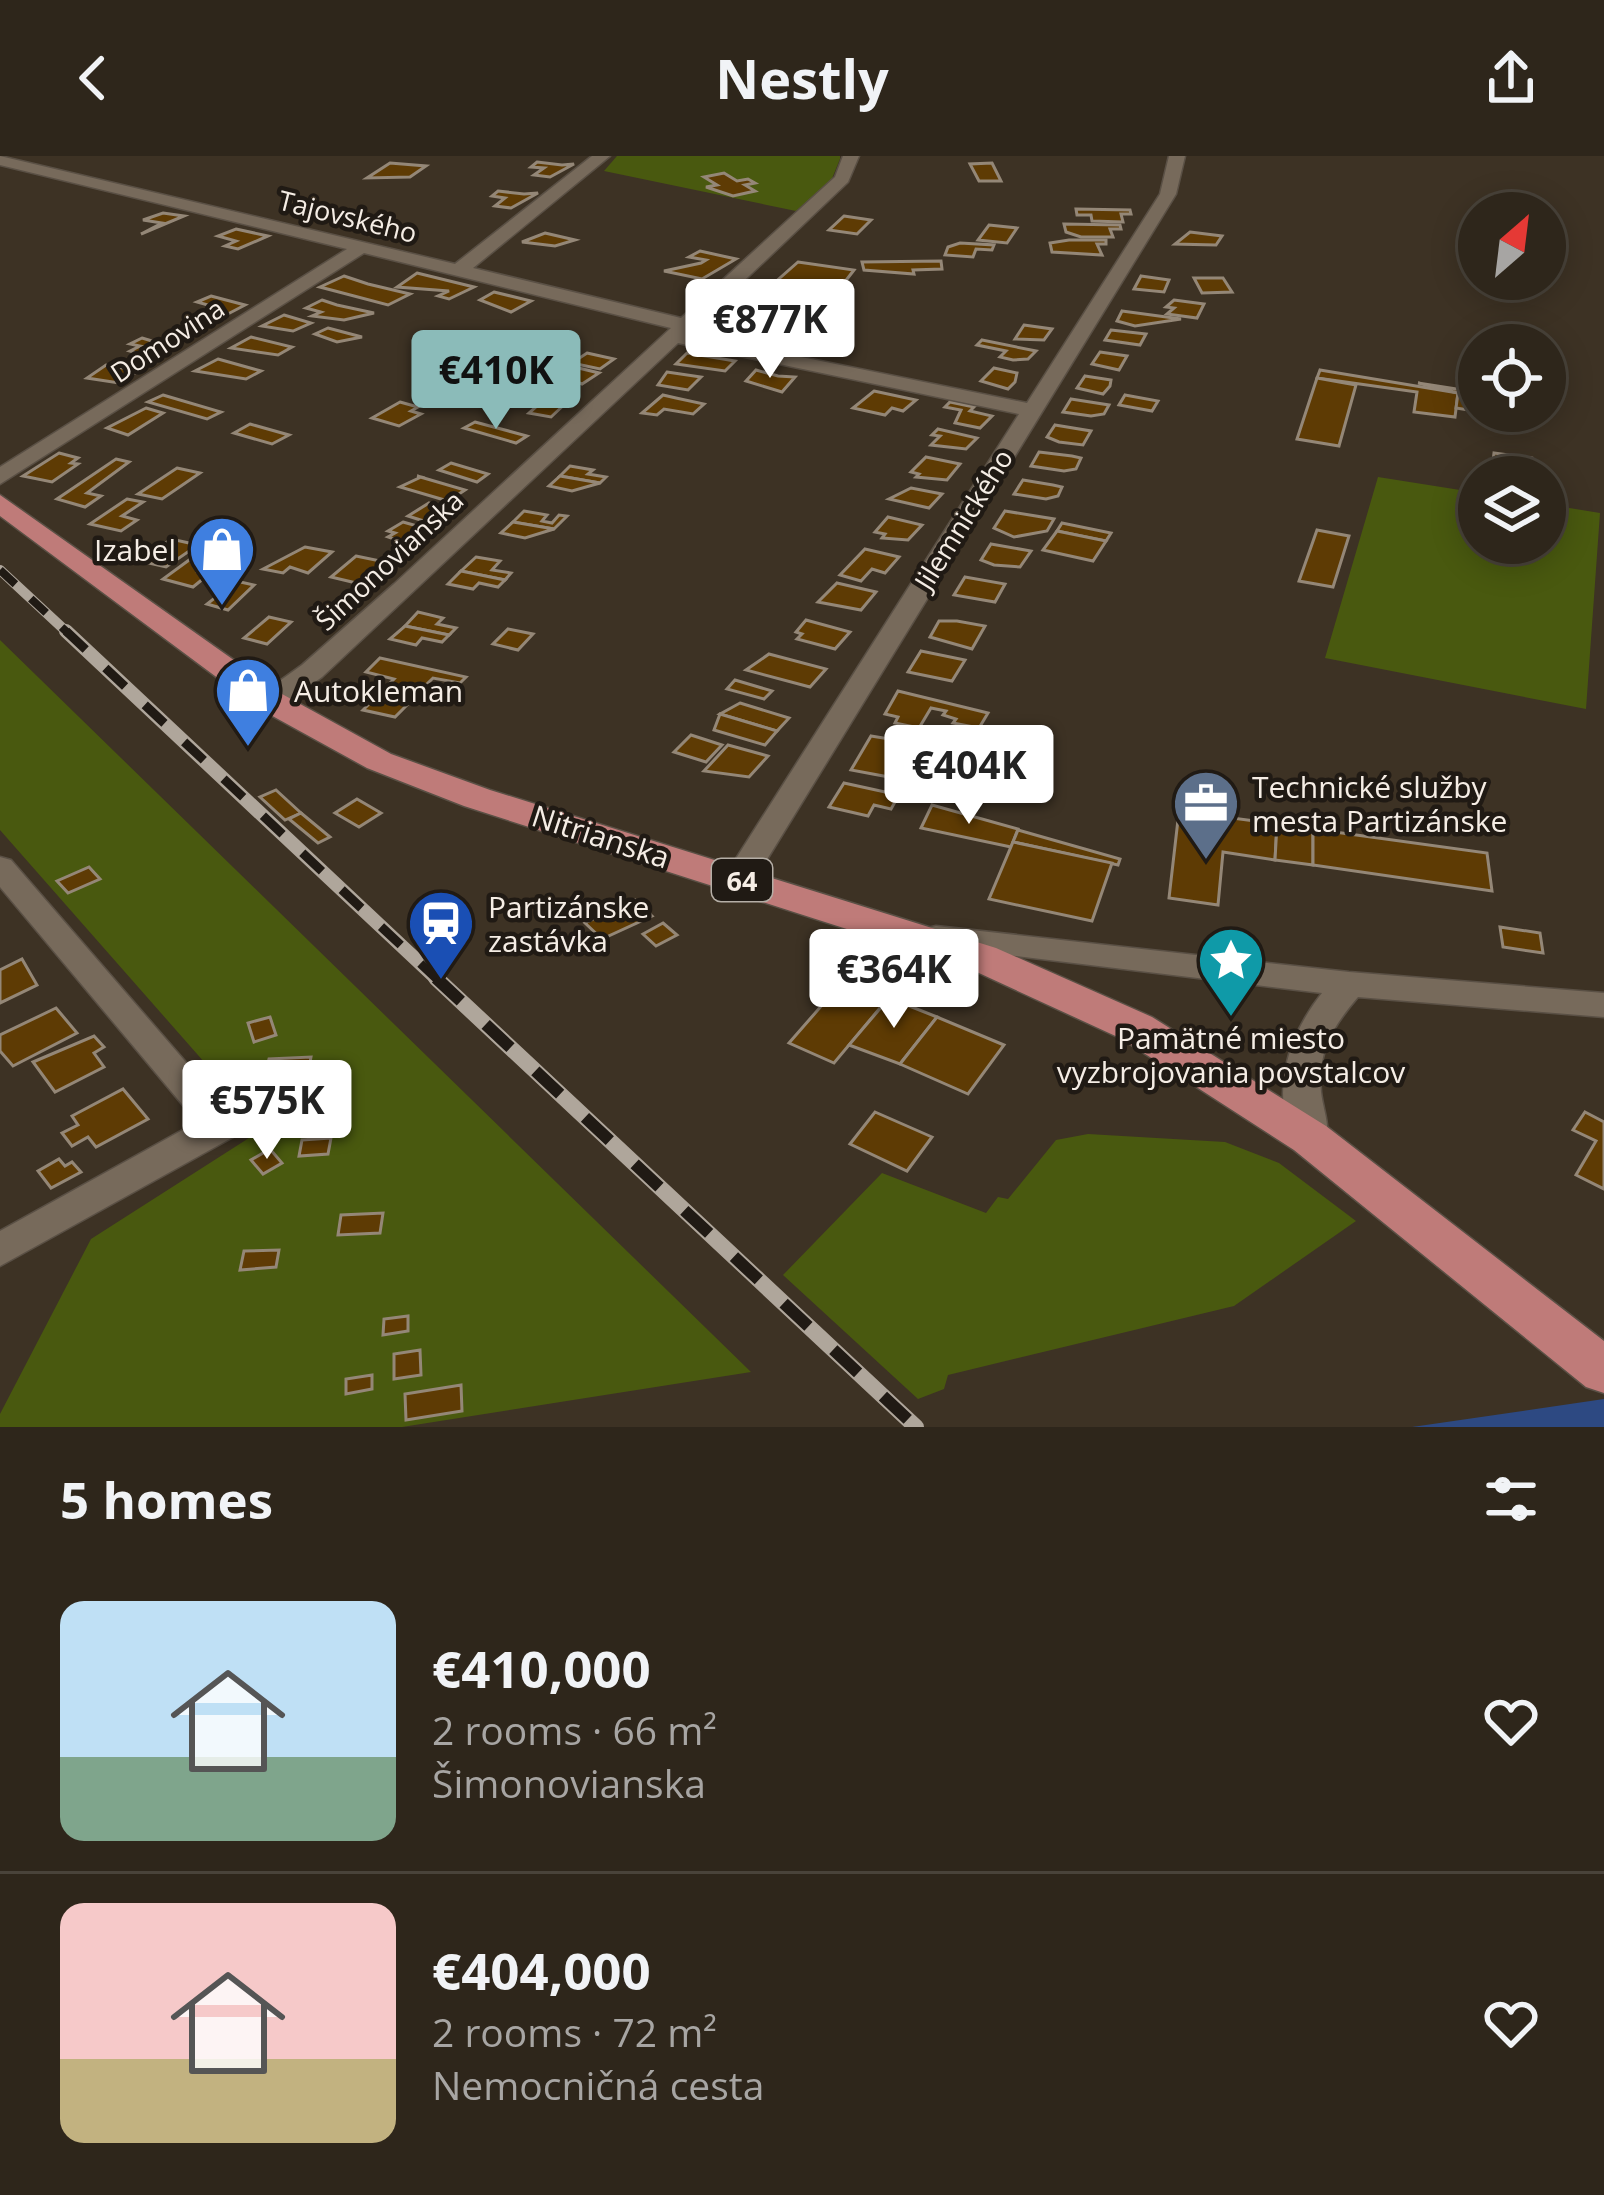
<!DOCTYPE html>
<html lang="en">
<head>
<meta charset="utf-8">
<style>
	:root { --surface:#2e261b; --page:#3a3228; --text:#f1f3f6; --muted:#a7a5a3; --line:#49433a; --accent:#8bbbb9 }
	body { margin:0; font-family:"Open Sans",sans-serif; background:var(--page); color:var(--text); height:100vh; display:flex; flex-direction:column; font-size:45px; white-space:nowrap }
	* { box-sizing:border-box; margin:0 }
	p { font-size:39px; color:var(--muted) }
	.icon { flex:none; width:66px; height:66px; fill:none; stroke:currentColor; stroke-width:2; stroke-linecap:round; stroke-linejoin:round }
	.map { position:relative; height:1271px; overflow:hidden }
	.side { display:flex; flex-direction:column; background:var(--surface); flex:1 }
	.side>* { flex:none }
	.needle { width:78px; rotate:28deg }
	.controls { position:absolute; left:1458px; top:36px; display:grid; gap:24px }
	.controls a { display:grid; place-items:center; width:108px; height:108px; border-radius:50%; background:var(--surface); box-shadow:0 6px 30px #0003,0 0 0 3px var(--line); font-size:60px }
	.price { position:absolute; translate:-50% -102px; padding:0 27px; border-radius:12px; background:#fff; color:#222; font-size:39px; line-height:78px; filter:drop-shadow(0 3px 6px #0008) }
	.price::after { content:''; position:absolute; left:50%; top:72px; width:36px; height:27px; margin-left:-18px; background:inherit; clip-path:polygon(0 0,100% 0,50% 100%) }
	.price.on { background:var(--accent); color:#111 }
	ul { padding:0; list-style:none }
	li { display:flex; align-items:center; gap:36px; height:300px; padding:0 60px }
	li+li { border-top:3px solid var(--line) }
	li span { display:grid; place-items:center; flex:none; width:336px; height:240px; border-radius:24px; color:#555 }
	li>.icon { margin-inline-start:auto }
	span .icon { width:144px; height:144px; fill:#fffc; stroke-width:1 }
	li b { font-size:51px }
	h2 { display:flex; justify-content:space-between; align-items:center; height:144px; padding:0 60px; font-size:51px }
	header { display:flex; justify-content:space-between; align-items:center; height:156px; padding:0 60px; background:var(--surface); font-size:54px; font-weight:700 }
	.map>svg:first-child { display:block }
	.green { fill:#49590f }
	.water { fill:#2d4982 }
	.building { fill:#5e3b04; stroke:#948777; stroke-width:3 }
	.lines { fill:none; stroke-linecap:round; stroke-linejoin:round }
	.minor-casing { stroke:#5a5045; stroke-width:3 }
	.major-casing { stroke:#5a5045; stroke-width:3 }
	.minor { fill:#776a5b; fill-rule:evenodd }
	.major { fill:#bf7b79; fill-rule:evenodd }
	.rail-far2-casing { stroke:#afa69b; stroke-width:10 }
	.rail-far1-casing { stroke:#afa69b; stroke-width:14 }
	.rail-casing { stroke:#afa69b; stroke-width:16 }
	.rail-far2 { stroke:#201a14; stroke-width:8; stroke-dasharray:21; stroke-linecap:butt }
	.rail-far1 { stroke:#201a14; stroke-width:9; stroke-dasharray:27; stroke-linecap:butt }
	.rail { stroke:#201a14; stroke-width:12; stroke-dasharray:34; stroke-linecap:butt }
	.labels { text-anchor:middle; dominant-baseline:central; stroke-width:9; stroke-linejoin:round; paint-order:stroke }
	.far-street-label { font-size:27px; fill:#f5ede5; stroke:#201a14 }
	.shield { fill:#201a14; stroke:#b5aea6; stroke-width:3 }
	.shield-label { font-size:27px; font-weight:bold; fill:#f5ede5 }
	.poi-label { font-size:30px; fill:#f5ede5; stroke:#201a14; text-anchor:start }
	.street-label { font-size:30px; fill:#f5ede5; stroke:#201a14 }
</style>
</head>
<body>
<header><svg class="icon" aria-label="back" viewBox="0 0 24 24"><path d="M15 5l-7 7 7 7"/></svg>Nestly<svg class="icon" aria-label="share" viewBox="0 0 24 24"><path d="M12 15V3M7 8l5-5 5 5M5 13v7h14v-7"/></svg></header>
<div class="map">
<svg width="1604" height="1271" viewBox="0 0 1604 1271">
	<rect width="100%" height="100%" fill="#3d3224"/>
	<g class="green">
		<polygon points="617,0 840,0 840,3 831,25 796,55 604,15"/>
		<polygon points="1378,321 1479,337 1479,387 1545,387 1545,348 1600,357 1586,553 1325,502"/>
		<polygon points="0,484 751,1216 402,1271 0,1271 0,1258 91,1083 263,973 0,674"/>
		<polygon points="1088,978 1225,986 1279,1007 1356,1065 1234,1150 948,1219 944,1233 918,1243 783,1119 882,1017 986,1057 998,1041 1008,1043 1056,984"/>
	</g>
	<polygon class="water" points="1604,1243 1604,1271 1412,1271"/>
	<g class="building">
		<polygon points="537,6 562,9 574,8 550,21 534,19 544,12 531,11"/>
		<polygon points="390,7 426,10 410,21 367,22"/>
		<polygon points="992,7 1001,25 979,25 970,8"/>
		<polygon points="724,17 737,25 748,23 755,27 745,29 755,35 733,40 706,31 717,29 704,21"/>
		<polygon points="498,35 524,38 538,37 511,52 495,50 505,42 492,40"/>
		<polygon points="1076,53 1130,54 1131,58 1121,58 1123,66 1092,65 1091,59 1077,59"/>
		<polygon points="163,57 184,60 141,78 162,67 143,64"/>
		<polygon points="844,60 871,64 857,78 829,74"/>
		<polygon points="1064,68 1120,69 1121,73 1110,73 1113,81 1081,81 1066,76"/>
		<polygon points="989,69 1017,72 1007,87 978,84"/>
		<polygon points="236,73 268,80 238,93 225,90 236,85 218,80"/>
		<polygon points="1190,76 1222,80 1216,89 1175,88"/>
		<polygon points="545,77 575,84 555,90 522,86"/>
		<polygon points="1069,84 1106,84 1106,88 1097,88 1102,99 1052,96 1050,87"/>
		<polygon points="960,87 994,89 992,94 976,93 973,101 945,99 948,91"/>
		<polygon points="700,95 736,103 702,123 664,115 701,107 706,104 689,101"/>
		<polygon points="941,105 942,113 913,114 914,118 864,114 862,106"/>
		<polygon points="798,106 854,114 841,131 819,129 803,134 772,129"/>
		<polygon points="417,117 474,131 449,143 438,140 449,135 397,131"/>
		<polygon points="344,120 368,128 410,138 388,149 320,131"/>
		<polygon points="1141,120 1169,124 1164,136 1134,133"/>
		<polygon points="1194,122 1223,122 1232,136 1202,137"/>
		<polygon points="494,136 531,145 511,156 480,144"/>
		<polygon points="211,140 245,149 224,160 212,157 215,151 197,146"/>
		<polygon points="322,144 337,149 374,157 344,164 312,160 321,156 306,152"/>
		<polygon points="824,144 834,148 829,158 816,158 815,149 767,150 767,145"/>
		<polygon points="1174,144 1204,148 1197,162 1167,158 1174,152 1166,151"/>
		<polygon points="742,149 772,152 747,180 715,175"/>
		<polygon points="1122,155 1181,163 1135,170 1117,165"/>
		<polygon points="284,159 311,167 293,175 262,170"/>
		<polygon points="1024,169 1052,173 1044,184 1015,183"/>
		<polygon points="328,172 362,181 337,186 315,178"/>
		<polygon points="834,172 850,175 827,196 800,187 812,176 827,179"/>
		<polygon points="1111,174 1146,178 1140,189 1105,184"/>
		<polygon points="447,179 474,186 444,203 416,196"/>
		<polygon points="251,181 292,191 278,199 231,192"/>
		<polygon points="142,182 176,192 155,202 130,195 140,190 130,188"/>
		<polygon points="982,184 1036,195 1028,203 1013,204 1000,201 1006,195 977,189"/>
		<polygon points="1100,196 1127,200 1119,214 1092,208"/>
		<polygon points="587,197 614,203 600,213 572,207"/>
		<polygon points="687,197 735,205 725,215 676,208"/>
		<polygon points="218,203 261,215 246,223 195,215"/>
		<polygon points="106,209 138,215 119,227 87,222"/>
		<polygon points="566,209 599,217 582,228 554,217"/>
		<polygon points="994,212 1017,217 1015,226 1008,233 981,225"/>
		<polygon points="756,214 778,220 795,221 782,236 746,225"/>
		<polygon points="1320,214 1458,237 1455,261 1414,256 1417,236 1317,222"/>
		<polygon points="667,216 701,221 688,234 658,229"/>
		<polygon points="1085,220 1111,224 1110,230 1103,238 1077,232"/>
		<polygon points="1317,222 1356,229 1339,290 1297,283"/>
		<polygon points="1418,227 1476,236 1475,255 1456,252 1458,237"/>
		<polygon points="508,230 567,246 551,261 529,257 537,250 495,238"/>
		<polygon points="874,235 916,244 903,255 892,252 885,259 853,252"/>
		<polygon points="163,239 221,256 207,263 148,246"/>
		<polygon points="663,239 676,242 704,248 693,258 664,253 657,259 642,257"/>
		<polygon points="1125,239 1158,245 1152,255 1119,249"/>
		<polygon points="1071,243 1109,249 1104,258 1091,260 1063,256"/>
		<polygon points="400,246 418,251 411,255 421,258 399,270 372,262"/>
		<polygon points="950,246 974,251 970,255 992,260 980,272 955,267 961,254 945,251"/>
		<polygon points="146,252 163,257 128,279 107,272"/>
		<polygon points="475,266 527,280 516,287 464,272"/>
		<polygon points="250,268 289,279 272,288 234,277"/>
		<polygon points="1055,269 1091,275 1083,289 1059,286 1047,281"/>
		<polygon points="938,273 977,282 966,293 931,289 940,280 932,279"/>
		<polygon points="1039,296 1072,300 1081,302 1076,313 1064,315 1031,310"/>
		<polygon points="59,297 78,302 71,307 78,308 52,326 23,320"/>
		<polygon points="1494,297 1532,302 1535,320 1492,313"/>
		<polygon points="926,301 960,308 947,324 916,321 919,318 911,316"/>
		<polygon points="116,303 129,306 87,337 101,340 85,351 57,343"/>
		<polygon points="451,307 488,318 477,326 439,314"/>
		<polygon points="570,310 593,314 588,318 606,321 600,327 560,320"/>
		<polygon points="177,312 200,317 162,343 138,338"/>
		<polygon points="417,320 465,334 448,345 400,331 421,321"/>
		<polygon points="560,320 600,327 572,335 549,330"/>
		<polygon points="1023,324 1053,329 1062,331 1058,340 1046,343 1014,338"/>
		<polygon points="911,332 942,338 929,352 889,343"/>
		<polygon points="127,343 143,346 122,360 137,364 121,375 90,368"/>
		<polygon points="429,347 451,354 430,367 408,360"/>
		<polygon points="524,355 547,359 542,365 552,367 559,359 567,360 554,373 513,366"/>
		<polygon points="1005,355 1054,363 1047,375 1014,381 994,372"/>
		<polygon points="888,361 922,369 908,384 882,382 885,378 875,376"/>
		<polygon points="403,366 428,373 406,387 388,381 395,377 388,375"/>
		<polygon points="513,366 554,373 525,382 501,377"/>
		<polygon points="1062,367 1111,377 1106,385 1057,375"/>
		<polygon points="1317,374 1349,380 1333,431 1299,425"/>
		<polygon points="1057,375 1106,385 1093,405 1043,394"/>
		<polygon points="171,383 198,389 166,411 140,405"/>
		<polygon points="991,388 1031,395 1020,411 994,409 981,404"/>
		<polygon points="305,391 332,396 308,417 290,411 283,417 263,413"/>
		<polygon points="865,393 899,401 885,417 872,413 861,425 840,419"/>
		<polygon points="196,399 216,404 199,416 209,418 193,431 163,423"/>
		<polygon points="356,400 395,408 369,430 331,421"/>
		<polygon points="476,401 500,405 492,414 511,417 505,424 461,415"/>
		<polygon points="461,415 505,424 498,431 479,427 473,433 448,428"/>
		<polygon points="965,421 1005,428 995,446 954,439"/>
		<polygon points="236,425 254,429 228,454 207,448"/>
		<polygon points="837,427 876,436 861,454 818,446"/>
		<polygon points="418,456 443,462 437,468 456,472 449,479 405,470"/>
		<polygon points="269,461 291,466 267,488 244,482"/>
		<polygon points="806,464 850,476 835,493 797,483 802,478 796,476"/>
		<polygon points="939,465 957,465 985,470 972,493 930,481"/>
		<polygon points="405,470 449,479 442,486 422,482 416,489 390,483"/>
		<polygon points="508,473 533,478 518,494 493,488"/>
		<polygon points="921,495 965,504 952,525 908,516"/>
		<polygon points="769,498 826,513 810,531 746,514"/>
		<polygon points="380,502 466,521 460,527 433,522 426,529 439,532 423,548 410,546 395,561 363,554 394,523 366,516"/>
		<polygon points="735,524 772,535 764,543 727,533"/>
		<polygon points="898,535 988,557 979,572 953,567 956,563 943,559 946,555 931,552 919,572 895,567 898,561 885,558"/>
		<polygon points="740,547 789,562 777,575 720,558"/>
		<polygon points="720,558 777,575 765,589 714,574"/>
		<polygon points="691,579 722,589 706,606 674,596"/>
		<polygon points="871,580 908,586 934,592 928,601 913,598 908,608 898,606 889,621 851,614"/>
		<polygon points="728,589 768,600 749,621 704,615"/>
		<polygon points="844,627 899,639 891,653 874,649 868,660 829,651"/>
		<polygon points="276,634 301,657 285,664 260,641"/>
		<polygon points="357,643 381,657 359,671 335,657"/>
		<polygon points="932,649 1018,673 1011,691 921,672"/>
		<polygon points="1179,655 1277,668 1275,704 1223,696 1218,749 1169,742"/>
		<polygon points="301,657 330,681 318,687 289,663"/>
		<polygon points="1277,668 1313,673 1313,709 1275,704"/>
		<polygon points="1313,673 1487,697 1492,735 1313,709"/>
		<polygon points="1018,674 1120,703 1118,709 1013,686"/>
		<polygon points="1013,686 1112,707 1092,765 989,743"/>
		<polygon points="89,711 100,723 68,737 57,725"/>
		<polygon points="635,744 652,760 602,783 585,767"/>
		<polygon points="663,767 677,779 656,790 643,778"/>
		<polygon points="1500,771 1540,777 1543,797 1503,791"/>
		<polygon points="22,803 37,829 0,847 0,814"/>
		<polygon points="851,816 895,834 834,907 789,887"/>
		<polygon points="889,842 937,861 900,908 849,889"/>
		<polygon points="56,852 77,877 13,910 0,895 0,879"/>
		<polygon points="270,861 276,879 254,886 248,867"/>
		<polygon points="937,861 1004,889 968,938 900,908"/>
		<polygon points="94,880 104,891 94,897 104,911 55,936 33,906"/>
		<polygon points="311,901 308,917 265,919 269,903"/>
		<polygon points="325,926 321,949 273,951 278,929"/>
		<polygon points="123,933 148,963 96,991 88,981 72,990 62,977 78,969 72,960"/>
		<polygon points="875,956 932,981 907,1015 850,988"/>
		<polygon points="1585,956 1604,966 1604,1033 1576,1019 1596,985 1573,974"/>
		<polygon points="331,982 328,998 299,1000 302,984"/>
		<polygon points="270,993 282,1007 263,1018 251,1004"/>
		<polygon points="59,1003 65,1010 72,1006 81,1016 51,1032 38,1015"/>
		<polygon points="383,1057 380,1077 338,1079 341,1059"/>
		<polygon points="279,1094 276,1111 240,1114 244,1095"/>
		<polygon points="408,1160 408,1175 383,1179 384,1163"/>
		<polygon points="420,1194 421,1219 394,1223 394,1198"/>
		<polygon points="372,1219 372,1233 346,1238 346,1223"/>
		<polygon points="461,1229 462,1255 406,1264 405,1238"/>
	</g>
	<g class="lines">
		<defs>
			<g id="minor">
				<polygon points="0,0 455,108 592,0 610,0 473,112 681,162 835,21 843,0 859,0 848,26 688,178 1027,247 1160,38 1169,0 1185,0 1176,38 755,723 739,733 723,723 1019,258 678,187 322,521 280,551 260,551 256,545 260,539 302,509 394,428 671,172 364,97 0,328 0,311 347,93 0,9"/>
				<polygon points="0,701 11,704 241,970 235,980 0,1110 0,1075 197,966 0,731"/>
				<path d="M936 770 1349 816 1604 837V861L1358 841C1333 870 1317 896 1321 936 1323 955 1333 975 1323 992L1310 996 1297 992C1268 939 1288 880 1322 837L924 789 919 781 924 773Z"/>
			</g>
			<polygon id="major" points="0,339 282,538 391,598 490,634 996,792 1152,861 1326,970 1604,1185 1604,1237 1586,1231 1294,994 1122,883 968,812 464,650 367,612 258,552 0,360"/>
		</defs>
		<use href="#minor" class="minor-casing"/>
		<use href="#major" class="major-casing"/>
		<use href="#minor" class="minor"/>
		<use href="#major" class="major"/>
		<defs>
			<polyline id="rail-far2" points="0,414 69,478"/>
			<polyline id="rail-far1" points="66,475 439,825"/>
			<polyline id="rail" points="436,822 916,1271"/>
		</defs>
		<use href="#rail-far2" class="rail-far2-casing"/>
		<use href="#rail-far1" class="rail-far1-casing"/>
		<use href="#rail" class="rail-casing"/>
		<use href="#rail-far2" class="rail-far2"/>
		<use href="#rail-far1" class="rail-far1"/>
		<use href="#rail" class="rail"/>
	</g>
	<defs>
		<symbol id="shop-pin" viewBox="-11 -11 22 30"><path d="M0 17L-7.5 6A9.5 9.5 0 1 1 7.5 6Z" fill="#3f7fe0" stroke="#201a14"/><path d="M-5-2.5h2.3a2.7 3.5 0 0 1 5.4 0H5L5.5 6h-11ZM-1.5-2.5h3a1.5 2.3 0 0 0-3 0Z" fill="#fff"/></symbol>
		<symbol id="office-pin" viewBox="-11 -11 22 30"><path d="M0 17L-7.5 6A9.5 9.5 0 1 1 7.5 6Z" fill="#5c6f8a" stroke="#201a14"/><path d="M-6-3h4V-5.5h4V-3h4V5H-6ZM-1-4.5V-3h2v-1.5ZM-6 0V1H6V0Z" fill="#fff"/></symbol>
		<symbol id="station-pin" viewBox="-11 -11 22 30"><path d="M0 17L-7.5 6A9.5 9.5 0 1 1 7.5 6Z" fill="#1a4fb4" stroke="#201a14"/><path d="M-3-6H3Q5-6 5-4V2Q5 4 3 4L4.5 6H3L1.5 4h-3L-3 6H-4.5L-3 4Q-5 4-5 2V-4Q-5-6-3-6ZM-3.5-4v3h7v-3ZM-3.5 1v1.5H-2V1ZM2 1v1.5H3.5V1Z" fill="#fff"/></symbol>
		<symbol id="sight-pin" viewBox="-11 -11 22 30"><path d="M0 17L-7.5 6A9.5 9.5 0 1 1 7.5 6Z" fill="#0f9aa8" stroke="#201a14"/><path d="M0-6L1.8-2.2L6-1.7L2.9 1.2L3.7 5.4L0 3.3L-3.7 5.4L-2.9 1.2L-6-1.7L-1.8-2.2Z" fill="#fff"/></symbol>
	</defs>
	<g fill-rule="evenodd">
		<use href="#shop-pin" x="184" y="355" width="76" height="104"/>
		<use href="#shop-pin" x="210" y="496" width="76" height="104"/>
		<use href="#office-pin" x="1168" y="609" width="76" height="104"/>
		<use href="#station-pin" x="403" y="729" width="76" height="104"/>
		<use href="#sight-pin" x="1193" y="766" width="76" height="104"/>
	</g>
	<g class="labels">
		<g class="far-street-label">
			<text transform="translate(348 60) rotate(14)">Tajovského</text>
			<text transform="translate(167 184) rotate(-33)">Domovina</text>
			<text transform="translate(963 363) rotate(-58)">Jilemnického</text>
			<text transform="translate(389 404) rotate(-43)">Šimonovianska</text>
		</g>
		<rect class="shield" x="712" y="703" width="60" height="42" rx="9"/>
		<g class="shield-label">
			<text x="742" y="724">64</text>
		</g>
		<g class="poi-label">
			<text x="176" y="393" text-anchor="end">Izabel</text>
			<text x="294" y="534">Autokleman</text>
			<text x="1252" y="630">Technické služby<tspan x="1252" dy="34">mesta Partizánske</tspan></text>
			<text x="488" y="750">Partizánske<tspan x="488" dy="34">zastávka</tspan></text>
			<text x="1231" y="881" text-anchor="middle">Pamätné miesto<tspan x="1231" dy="34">vyzbrojovania povstalcov</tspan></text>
		</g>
		<g class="street-label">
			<text transform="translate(601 680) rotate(18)">Nitrianska</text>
		</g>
	</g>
</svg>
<div class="controls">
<a><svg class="needle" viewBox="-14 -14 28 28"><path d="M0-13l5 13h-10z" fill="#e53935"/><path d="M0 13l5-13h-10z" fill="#a7a5a3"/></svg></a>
<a><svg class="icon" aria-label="locate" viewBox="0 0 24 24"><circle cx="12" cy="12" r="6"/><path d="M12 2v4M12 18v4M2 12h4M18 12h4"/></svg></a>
<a><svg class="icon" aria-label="layers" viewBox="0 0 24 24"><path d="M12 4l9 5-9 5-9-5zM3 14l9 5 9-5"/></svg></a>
</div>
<b class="price" style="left:770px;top:225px">€877K</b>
<b class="price on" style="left:496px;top:276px">€410K</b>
<b class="price" style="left:969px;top:671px">€404K</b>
<b class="price" style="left:894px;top:875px">€364K</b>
<b class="price" style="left:267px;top:1006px">€575K</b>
</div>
<section class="side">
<h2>5 homes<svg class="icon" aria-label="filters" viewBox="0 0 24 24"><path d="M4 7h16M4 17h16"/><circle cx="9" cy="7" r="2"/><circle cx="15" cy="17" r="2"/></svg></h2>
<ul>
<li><span style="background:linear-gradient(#bfe0f5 65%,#7fa58c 0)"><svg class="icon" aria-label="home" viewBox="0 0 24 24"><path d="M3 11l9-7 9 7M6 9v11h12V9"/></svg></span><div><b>€410,000</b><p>2 rooms · 66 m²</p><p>Šimonovianska</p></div><svg class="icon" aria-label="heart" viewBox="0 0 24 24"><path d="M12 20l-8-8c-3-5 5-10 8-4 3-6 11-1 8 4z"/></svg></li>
<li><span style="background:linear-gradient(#f6c9c9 65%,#c2b280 0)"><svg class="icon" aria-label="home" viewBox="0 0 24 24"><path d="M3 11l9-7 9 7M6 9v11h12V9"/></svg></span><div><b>€404,000</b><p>2 rooms · 72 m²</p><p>Nemocničná cesta</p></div><svg class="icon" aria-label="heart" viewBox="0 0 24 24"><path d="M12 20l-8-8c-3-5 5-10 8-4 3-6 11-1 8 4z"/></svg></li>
</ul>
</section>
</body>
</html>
